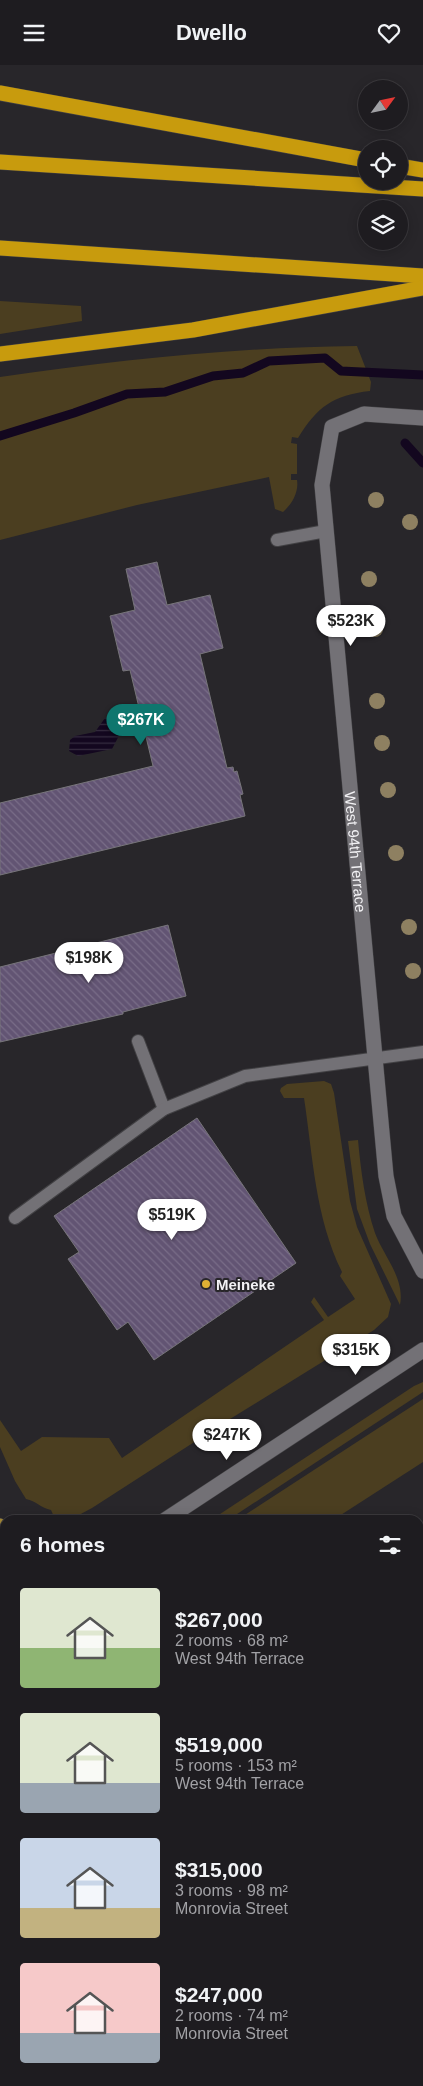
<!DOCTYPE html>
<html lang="en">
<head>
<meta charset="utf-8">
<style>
	:root { --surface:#1e1c20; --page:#2b292d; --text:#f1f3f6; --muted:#a1a1a5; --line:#3c3a3e; --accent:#0f766e }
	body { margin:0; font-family:Helvetica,sans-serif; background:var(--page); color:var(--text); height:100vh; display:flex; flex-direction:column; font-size:19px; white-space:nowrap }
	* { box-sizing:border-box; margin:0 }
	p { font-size:16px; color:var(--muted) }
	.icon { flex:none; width:28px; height:28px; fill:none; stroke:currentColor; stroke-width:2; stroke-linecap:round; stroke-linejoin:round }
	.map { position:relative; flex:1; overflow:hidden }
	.sheet { position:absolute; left:0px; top:1450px; width:424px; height:571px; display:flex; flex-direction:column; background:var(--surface); border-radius:15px 15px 0 0; box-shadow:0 2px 12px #0003,0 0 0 1px var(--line) }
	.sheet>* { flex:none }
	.needle { width:32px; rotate:57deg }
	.controls { position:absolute; left:358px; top:15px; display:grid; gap:10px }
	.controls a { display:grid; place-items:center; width:50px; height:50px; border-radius:50%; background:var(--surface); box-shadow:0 2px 12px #0003,0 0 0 1px var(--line); font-size:25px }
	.price { position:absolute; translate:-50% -42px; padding:0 11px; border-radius:18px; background:#fff; color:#222; font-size:16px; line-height:32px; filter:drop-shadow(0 1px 2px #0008) }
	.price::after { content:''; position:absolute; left:50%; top:30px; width:15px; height:11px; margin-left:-8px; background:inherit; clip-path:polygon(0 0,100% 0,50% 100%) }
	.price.active { background:var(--accent); color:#fff }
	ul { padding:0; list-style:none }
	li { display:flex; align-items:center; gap:15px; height:125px; padding:0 20px }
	li span { display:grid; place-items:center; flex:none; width:140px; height:100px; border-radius:5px; color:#555 }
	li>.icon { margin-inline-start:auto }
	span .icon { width:60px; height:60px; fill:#fffc; stroke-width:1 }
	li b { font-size:21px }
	h2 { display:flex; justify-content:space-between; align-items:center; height:60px; padding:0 20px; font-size:21px }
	header { display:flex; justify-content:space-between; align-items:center; height:65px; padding:0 20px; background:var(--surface); font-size:22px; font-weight:700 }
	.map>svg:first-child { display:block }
	.green { fill:#4b3e20 }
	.water { fill:url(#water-rules) }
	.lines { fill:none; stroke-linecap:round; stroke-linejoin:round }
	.stream { stroke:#13071f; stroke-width:9 }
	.building { fill:url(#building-back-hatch); stroke:#77757a }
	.lane-casing { stroke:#424144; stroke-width:14 }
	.street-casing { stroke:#424144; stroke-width:16 }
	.primary-casing { stroke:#424144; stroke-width:16 }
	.highway-casing { stroke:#424144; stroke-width:16 }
	.lane { stroke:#737176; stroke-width:12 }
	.street { stroke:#737176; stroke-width:15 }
	.primary { stroke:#a68a37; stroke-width:15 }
	.highway { stroke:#c89b0d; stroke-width:15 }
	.tree { fill:#8e8061 }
	.poi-dot { fill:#dfb034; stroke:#28262a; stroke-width:2 }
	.labels { text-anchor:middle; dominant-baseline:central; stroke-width:4; stroke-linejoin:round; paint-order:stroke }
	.street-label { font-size:15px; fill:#f2f1f4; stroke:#28262a }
	.poi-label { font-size:15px; font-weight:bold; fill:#f2f1f4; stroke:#28262a; text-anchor:start }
</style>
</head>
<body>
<header><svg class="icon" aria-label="menu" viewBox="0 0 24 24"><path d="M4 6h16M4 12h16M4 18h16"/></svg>Dwello<svg class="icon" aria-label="heart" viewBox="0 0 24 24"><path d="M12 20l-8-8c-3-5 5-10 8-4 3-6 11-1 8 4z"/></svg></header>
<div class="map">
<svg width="423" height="2021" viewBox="0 0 423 2021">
	<defs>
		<pattern id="water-rules" width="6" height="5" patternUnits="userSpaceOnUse" patternTransform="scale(1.25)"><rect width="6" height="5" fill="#13071f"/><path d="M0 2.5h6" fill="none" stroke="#362c40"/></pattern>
		<pattern id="building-back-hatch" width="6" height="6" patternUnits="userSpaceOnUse" patternTransform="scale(1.25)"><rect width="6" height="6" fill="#625473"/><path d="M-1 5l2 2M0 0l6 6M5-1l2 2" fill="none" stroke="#796d88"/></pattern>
	</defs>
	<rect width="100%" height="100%" fill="#28262a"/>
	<g class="green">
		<polygon points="0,236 81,241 82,256 0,269"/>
		<path d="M357 281 371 317 370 326C333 330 317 342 298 373L292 372 291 378 297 379V409H291V415H297C299 427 292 439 283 447L275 444 269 412 137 440 0 475V312C118 295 238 282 357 281Z"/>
		<path d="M324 1016 331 1019 334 1028 350 1136 357 1162 391 1239 388 1252 374 1265 230 1354 92 1443 77 1451 55 1454 51 1445C41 1443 36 1436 26 1434L15 1416 0 1382V1355L21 1386 42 1372 109 1373 122 1393 324 1255 311 1237 314 1232 328 1252 355 1234 340 1211 342 1207C315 1152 313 1092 304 1033H284L280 1026 281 1023 287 1019Z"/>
		<path d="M358 1075C361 1107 365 1138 375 1168 384 1192 405 1213 400 1240L370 1179 357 1144 348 1076Z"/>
		<polygon points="423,1317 423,1327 228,1455 211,1455 414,1321"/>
		<polygon points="423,1334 423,1397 333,1455 237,1455"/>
	</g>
	<polygon class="water" points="105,653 123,663 112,684 78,691 69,686 70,675 75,671 95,667"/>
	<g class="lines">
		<g class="stream">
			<polyline points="0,371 74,348 127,329 165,327 213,311 243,308 269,296 325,293 341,306 423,310"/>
			<polyline points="405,378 423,398"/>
		</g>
	</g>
	<g class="building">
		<polygon points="157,497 167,540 210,530 223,583 200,589 227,703 233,702 234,707 237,706 243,729 240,730 245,751 0,810 0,738 153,701 130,605 123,606 110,551 135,545 126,504"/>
		<polygon points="168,860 186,931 123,947 123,949 0,977 0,902"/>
		<polygon points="197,1053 296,1198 154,1295 128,1257 117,1265 68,1194 79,1187 54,1151"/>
	</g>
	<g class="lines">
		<defs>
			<g id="lane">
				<polyline points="277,475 326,466"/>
				<polyline points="138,976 164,1044"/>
				<polyline points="15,1153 164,1044 245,1011 423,987"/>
			</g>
			<g id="street">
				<path id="s1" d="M423 353 364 349 332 362 322 420 386 1111 394 1151 423 1206"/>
				<polyline points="165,1455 423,1285"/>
				<polyline points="0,1563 5,1560"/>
			</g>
			<g id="primary">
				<polyline points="0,1461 5,1469"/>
				<polyline points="0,1588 5,1596"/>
				<polyline points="276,2016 279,2021"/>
				<polyline points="364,2016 367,2021"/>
			</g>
			<g id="highway">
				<polyline points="0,28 366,95"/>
				<polyline points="0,97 423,124"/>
				<polyline points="399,101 423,105"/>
				<polyline points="0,183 423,211"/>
				<polyline points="0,289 193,265 423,223"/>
			</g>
		</defs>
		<use href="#lane" class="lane-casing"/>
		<use href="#street" class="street-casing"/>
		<use href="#primary" class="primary-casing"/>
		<use href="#highway" class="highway-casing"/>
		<use href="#lane" class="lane"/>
		<use href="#street" class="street"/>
		<use href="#primary" class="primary"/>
		<use href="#highway" class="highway"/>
	</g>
	<g class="tree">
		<circle cx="376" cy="435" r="8"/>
		<circle cx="410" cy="457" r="8"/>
		<circle cx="369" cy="514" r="8"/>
		<circle cx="375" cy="564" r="8"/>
		<circle cx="377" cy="636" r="8"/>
		<circle cx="382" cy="678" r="8"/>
		<circle cx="388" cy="725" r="8"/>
		<circle cx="396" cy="788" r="8"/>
		<circle cx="409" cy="862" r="8"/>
		<circle cx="413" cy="906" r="8"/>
	</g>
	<circle class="poi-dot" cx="206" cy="1219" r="5"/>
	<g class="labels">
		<g class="street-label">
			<text stroke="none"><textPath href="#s1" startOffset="521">West 94th Terrace</textPath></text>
		</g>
		<g class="poi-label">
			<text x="216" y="1219">Meineke</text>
		</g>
	</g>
</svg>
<div class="controls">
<a><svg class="needle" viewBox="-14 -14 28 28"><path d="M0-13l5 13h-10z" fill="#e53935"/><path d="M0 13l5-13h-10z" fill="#a1a1a5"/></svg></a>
<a><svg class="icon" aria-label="locate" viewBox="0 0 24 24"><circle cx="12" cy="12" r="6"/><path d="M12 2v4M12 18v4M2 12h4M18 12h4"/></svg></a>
<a><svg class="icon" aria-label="layers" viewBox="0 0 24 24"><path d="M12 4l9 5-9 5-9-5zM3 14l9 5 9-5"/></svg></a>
</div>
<b class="price" style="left:351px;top:582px">$523K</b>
<b class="price active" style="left:141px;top:681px">$267K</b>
<b class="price" style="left:89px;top:919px">$198K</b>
<b class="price" style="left:172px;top:1176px">$519K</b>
<b class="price" style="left:356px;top:1311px">$315K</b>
<b class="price" style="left:227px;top:1396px">$247K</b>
<section class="sheet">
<h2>6 homes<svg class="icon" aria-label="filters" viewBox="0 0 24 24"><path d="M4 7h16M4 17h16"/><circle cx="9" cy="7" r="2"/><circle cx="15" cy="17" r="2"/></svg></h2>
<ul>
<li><span style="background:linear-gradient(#dfe7d0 60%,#8fb573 0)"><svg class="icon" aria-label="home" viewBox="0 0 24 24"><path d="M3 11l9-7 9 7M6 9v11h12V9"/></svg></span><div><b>$267,000</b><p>2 rooms · 68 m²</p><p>West 94th Terrace</p></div></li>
<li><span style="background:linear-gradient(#dfe7d0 70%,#9aa5b1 0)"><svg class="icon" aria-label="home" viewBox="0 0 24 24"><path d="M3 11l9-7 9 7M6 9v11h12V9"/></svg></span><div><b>$519,000</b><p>5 rooms · 153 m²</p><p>West 94th Terrace</p></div></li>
<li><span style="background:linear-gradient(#c9d6e8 70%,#c2b280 0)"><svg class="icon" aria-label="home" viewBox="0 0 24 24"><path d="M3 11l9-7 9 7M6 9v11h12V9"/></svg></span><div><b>$315,000</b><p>3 rooms · 98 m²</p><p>Monrovia Street</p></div></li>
<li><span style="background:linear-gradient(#f6c9c9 70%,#9aa5b1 0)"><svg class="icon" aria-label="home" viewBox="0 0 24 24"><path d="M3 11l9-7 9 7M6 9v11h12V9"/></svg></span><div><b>$247,000</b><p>2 rooms · 74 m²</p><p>Monrovia Street</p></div></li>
</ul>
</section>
</div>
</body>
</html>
